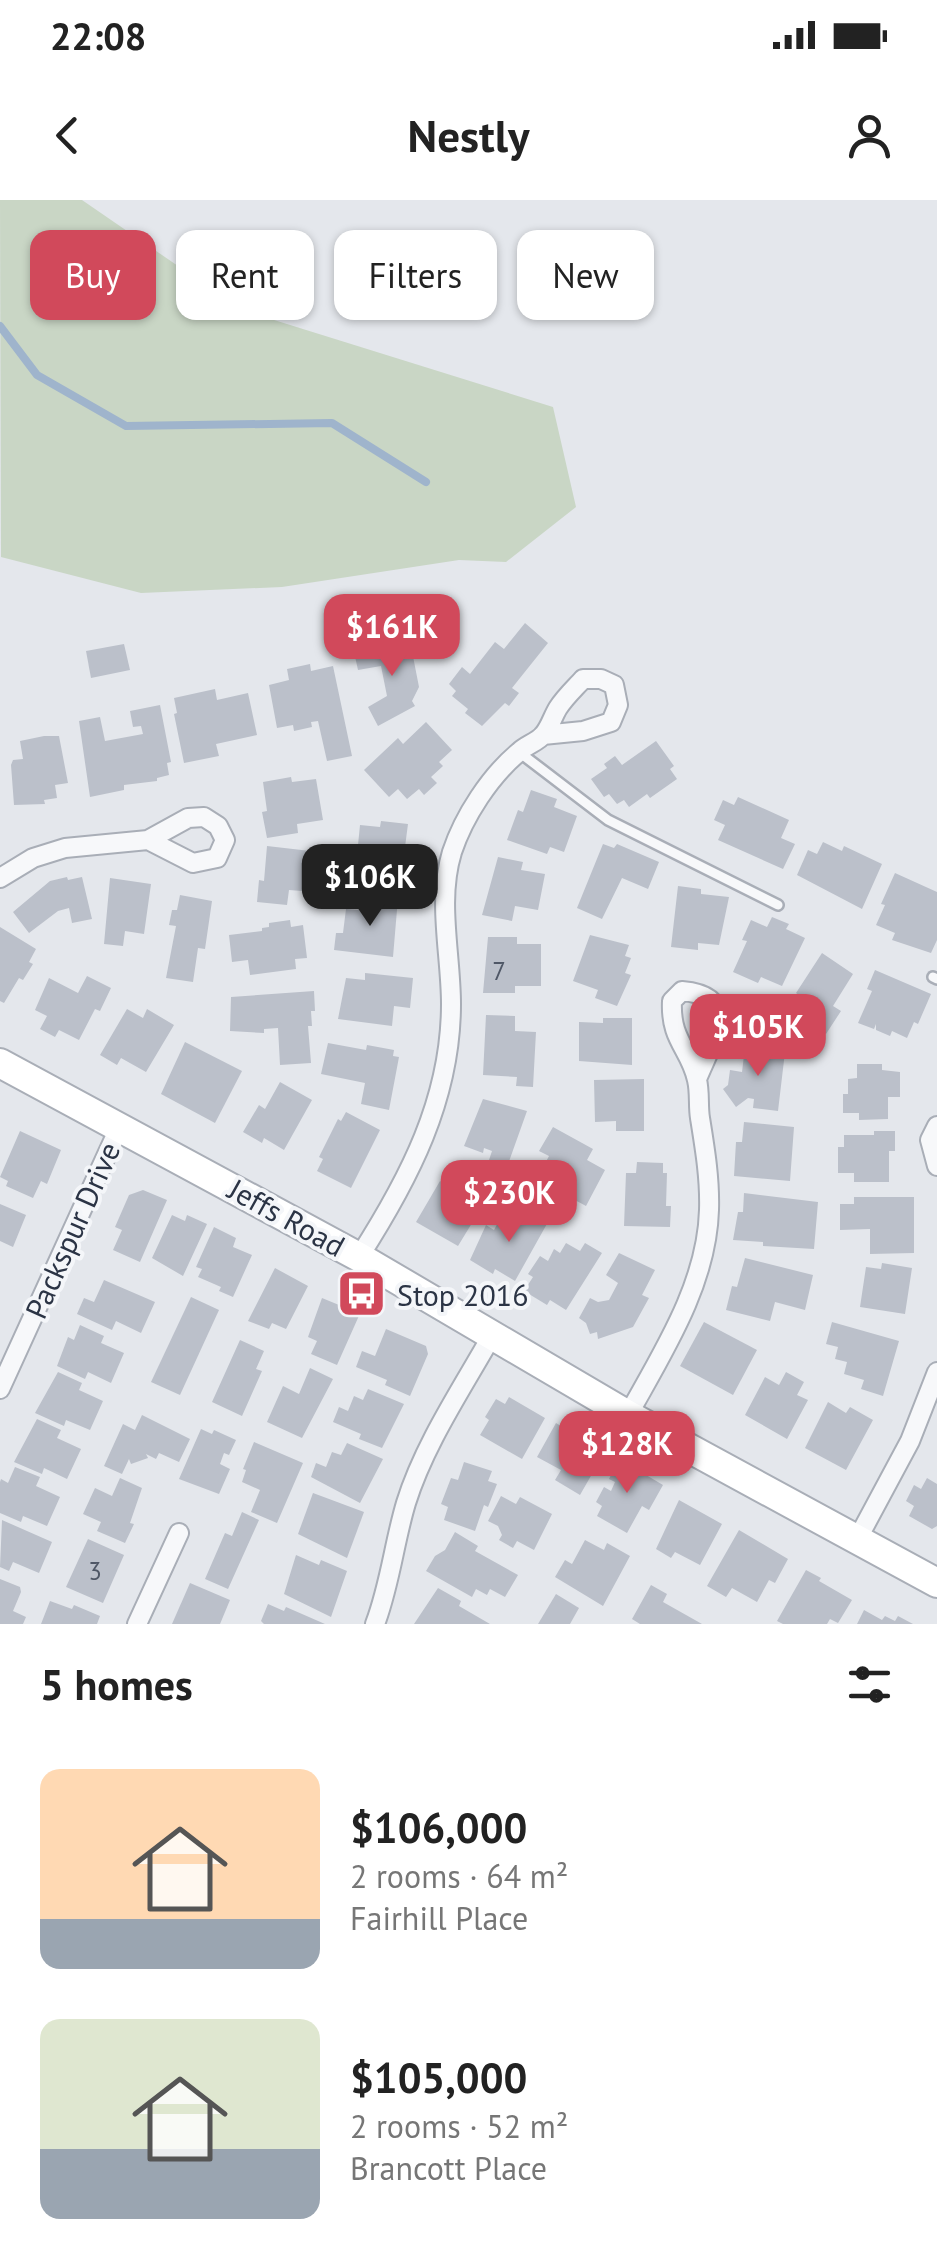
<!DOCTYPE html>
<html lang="en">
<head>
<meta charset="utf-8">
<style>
	:root { --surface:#fff; --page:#f2f2f2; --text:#222; --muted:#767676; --accent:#d1495b }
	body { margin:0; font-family:"PT Sans",sans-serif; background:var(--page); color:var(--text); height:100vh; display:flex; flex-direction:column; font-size:38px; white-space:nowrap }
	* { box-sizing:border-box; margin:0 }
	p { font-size:32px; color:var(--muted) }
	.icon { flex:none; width:55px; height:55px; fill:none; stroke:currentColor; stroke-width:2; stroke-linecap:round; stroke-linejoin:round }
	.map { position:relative; height:1424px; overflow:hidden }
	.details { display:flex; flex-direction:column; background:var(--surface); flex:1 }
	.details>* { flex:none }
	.top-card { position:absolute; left:30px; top:30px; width:878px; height:90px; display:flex; gap:20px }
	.price { position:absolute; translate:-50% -85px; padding:0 22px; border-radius:20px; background:var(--accent); color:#fff; font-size:32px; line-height:65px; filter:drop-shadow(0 2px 5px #0008) }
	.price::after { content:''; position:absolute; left:50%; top:60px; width:30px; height:22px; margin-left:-15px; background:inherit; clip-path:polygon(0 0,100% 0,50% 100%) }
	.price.active { background:#222; color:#fff }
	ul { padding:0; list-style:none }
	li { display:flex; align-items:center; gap:30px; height:250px; padding:0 40px }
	li span { display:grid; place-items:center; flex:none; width:280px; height:200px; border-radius:20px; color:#555 }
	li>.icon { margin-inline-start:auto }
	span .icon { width:120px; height:120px; fill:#fffc; stroke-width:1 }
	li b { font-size:42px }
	h2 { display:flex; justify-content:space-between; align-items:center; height:120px; padding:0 40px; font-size:42px }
	.chip { padding:0 35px; border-radius:20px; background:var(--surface); box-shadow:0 2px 8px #0004; font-size:35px; line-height:90px }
	.chip.active { background:var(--accent); color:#fff }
	.status { display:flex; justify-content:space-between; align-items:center; height:70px; padding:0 50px; background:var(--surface); direction:ltr }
	.status svg { height:28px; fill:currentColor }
	header { display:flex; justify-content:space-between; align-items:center; height:130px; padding:0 40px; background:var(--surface); font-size:45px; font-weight:700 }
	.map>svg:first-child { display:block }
	.green { fill:#c9d6c5 }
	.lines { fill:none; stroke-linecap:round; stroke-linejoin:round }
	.stream { stroke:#9fb4cc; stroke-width:8 }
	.building { fill:#bbc0ca }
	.lane-casing { stroke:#a9aeb7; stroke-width:14 }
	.street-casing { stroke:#a9aeb7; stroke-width:22 }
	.secondary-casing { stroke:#a9aeb7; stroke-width:32 }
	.lane { stroke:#f7f8fa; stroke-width:9 }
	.street { stroke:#f7f8fa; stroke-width:18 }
	.secondary { stroke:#fff; stroke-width:28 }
	.labels { text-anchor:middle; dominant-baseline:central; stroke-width:8; stroke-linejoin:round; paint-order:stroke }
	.number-label { font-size:25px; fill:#4f5766 }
	.street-label { font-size:30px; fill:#2b3445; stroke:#f4f6f9 }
	.poi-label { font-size:30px; fill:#2b3445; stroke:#f4f6f9; text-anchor:start }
</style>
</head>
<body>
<div class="status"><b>22:08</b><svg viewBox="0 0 49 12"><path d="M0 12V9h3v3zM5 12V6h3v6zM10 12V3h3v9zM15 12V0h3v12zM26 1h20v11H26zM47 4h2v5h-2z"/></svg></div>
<header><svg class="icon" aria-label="back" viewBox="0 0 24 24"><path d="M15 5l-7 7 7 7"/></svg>Nestly<svg class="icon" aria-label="person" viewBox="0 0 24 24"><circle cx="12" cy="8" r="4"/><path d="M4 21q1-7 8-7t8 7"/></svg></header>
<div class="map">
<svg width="937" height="1424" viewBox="0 0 937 1424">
	<rect width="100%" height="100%" fill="#e4e7ec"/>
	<polygon class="green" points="0,0 82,0 242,110 553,207 576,307 506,362 459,360 282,387 141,393 1,357"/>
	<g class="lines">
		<polyline class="stream" points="0,126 37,175 126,226 332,223 426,282"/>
	</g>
	<g class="building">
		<polygon points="525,423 548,443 512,488 519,493 509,506 505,503 482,526 465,513 468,509 452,496 456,491 449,484 462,467 470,474 495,442 504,449"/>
		<polygon points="410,441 419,487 412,501 415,506 378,526 368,507 387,496 381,466 358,470 354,452"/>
		<polygon points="124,444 130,470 91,478 86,451"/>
		<polygon points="310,464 311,471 333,466 352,556 327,561 318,521 311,522 312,527 294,531 293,525 277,528 269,485 289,480 287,469"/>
		<polygon points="215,489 217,500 248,493 257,535 216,544 219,556 184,563 174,514 177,513 174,498"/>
		<polygon points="160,505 171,562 167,563 169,575 157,578 157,581 124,585 124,590 90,597 79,521 100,517 105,541 143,534 141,526 133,527 130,511"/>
		<polygon points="426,522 452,550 439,562 443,566 431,577 437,583 424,595 419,589 407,599 398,589 389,597 364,570 398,538 403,544"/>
		<polygon points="44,536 59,536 68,583 55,585 57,598 44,600 45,604 14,605 11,565 13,560 23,559 20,541"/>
		<polygon points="656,541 674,566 670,569 677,579 650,598 647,594 629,607 624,600 617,604 609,594 604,597 591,579 607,568 604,564 615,556 622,565"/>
		<polygon points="291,577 292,582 316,579 323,620 297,624 298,633 267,638 262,612 267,611 263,582"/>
		<polygon points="531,590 557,599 554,607 577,616 564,652 550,647 547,654 507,640 518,610 523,612"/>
		<polygon points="738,597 789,620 781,638 795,644 783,669 718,640 725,625 714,620 723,600 734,605"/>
		<polygon points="381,621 408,624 400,685 381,682 382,677 344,672 346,653 357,655 360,625 380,627"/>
		<polygon points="823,642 842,651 844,646 882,664 862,709 797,675 808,650 817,654"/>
		<polygon points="603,644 614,648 617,644 659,662 648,689 622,678 602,719 577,708"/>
		<polygon points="267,646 319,652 315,692 289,690 287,705 257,702 259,680 264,681"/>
		<polygon points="498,657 523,662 521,670 545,674 538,710 515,706 512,721 482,715"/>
		<polygon points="895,673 937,692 937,740 931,753 892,740 895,733 876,725 885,705 881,704"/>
		<polygon points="67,677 68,680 82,677 92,719 72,723 69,708 58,711 29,733 13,712 50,681"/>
		<polygon points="110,678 151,684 144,734 125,731 123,746 104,744"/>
		<polygon points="678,686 701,689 701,694 729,697 719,745 698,743 698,750 671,747"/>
		<polygon points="180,695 212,701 205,749 198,748 193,782 166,778 176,726 169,725 172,710 177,710"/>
		<polygon points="371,696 398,698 393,757 334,750 336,733 343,733 346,709 370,711"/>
		<polygon points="772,717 789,724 786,729 805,738 782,786 761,777 758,783 733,772 747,741 742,740 751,720 767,727"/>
		<polygon points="290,720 291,727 303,725 307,758 295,759 296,769 250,775 248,760 232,762 229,735 262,731 262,728 269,727 269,723"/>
		<polygon points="0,727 36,749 29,762 33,764 23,780 19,778 4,803 0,801"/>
		<polygon points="590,735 629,745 625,756 631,758 625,773 631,775 617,806 595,798 598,790 573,781"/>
		<polygon points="488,737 517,737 517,744 541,744 541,786 515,786 515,793 483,793"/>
		<polygon points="822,753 853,774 833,806 841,811 826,834 804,820 811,810 802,805 806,800 796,793"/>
		<polygon points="875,770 931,794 918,824 914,822 907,838 892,831 890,836 876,830 876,824 874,829 858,823 872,791 867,789"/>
		<polygon points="365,773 413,778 410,808 394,806 392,826 338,819 346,778 365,780"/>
		<polygon points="87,776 111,788 100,811 95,809 79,840 59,830 55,837 40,829 47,816 35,810 49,778 78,793"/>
		<polygon points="314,791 315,811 311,811 312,826 308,826 311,863 280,865 278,828 264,829 264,833 230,831 231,797"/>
		<polygon points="127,809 143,818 147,809 174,825 146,872 121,858 117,865 100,855"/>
		<polygon points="486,815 515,816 515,831 536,832 533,887 516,886 517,877 483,875"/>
		<polygon points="603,818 632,818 632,865 579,861 579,822 603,823"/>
		<polygon points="185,842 242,871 215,923 161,894"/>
		<polygon points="328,843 366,850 367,845 394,850 393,856 399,857 389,910 361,904 365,883 321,874"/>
		<polygon points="745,847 785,852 778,911 753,908 754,899 748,898 736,907 723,889 728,885 730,870 742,872"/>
		<polygon points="857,864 882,864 882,870 900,872 900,897 888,897 888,919 859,920 859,913 843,913 843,894 848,894 848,879 857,878"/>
		<polygon points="644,879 644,931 616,931 616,921 595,922 594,880"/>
		<polygon points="280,882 312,900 284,950 264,938 262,943 243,932 259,905 265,909"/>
		<polygon points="483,899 527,911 507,967 489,960 492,951 484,948 483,953 464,946"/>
		<polygon points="346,912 380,930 351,988 317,971 323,959 319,957 338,919 341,921"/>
		<polygon points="744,922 794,927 790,981 734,976 736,942 742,942"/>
		<polygon points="553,927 593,949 587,960 605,970 586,1006 560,992 557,997 538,987 540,981 537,979 549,956 539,951"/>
		<polygon points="20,931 61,950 47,984 41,981 33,998 6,986 8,981 0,977"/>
		<polygon points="874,931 895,931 895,951 889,951 889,982 854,982 854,973 838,973 838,947 844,947 844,935 874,935"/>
		<polygon points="637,962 663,963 663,973 667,973 666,1006 671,1006 670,1027 624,1026 626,973 636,973"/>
		<polygon points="452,976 479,992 464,1018 472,1023 458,1046 416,1022 440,981 446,985"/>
		<polygon points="143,990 167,1000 140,1062 113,1050 122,1030 115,1027 129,995"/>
		<polygon points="744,993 818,1002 814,1049 763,1046 763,1042 733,1040 738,1012 743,1012"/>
		<polygon points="854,997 914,997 914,1053 870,1054 870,1029 840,1030 840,1004 854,1004"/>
		<polygon points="0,1004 26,1015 13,1047 0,1041"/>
		<polygon points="531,1012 548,1022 515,1081 495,1069 493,1074 470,1060 486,1025 494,1030 500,1019 506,1023 512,1013 525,1021"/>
		<polygon points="172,1015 185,1021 187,1015 207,1024 183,1076 152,1058"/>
		<polygon points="214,1027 236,1038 233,1047 252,1055 233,1097 219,1091 221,1087 198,1077 202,1069 196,1067"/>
		<polygon points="566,1043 580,1051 585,1043 602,1053 566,1110 550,1100 547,1105 524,1091 533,1077 528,1074 540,1056 548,1061 554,1049 560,1053"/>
		<polygon points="619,1053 655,1070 642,1095 649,1098 633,1127 598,1139 597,1132 590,1134 586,1123 579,1118 590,1098 598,1102 609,1100 618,1083 606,1075"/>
		<polygon points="745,1058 813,1075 805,1110 775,1102 770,1121 726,1110 732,1086 737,1087"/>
		<polygon points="882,1063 912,1068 905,1114 860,1107 866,1067 881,1069"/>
		<polygon points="275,1068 308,1086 286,1129 272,1123 269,1129 248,1121"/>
		<polygon points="104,1080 155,1102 141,1133 116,1121 112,1130 77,1114 84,1098 94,1102"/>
		<polygon points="191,1097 219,1110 180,1195 151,1182"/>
		<polygon points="322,1098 339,1105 341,1100 362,1109 337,1165 311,1154 317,1141 308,1137"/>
		<polygon points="704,1122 757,1150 733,1195 680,1166"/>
		<polygon points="832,1122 899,1141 883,1196 861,1189 864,1180 844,1174 847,1162 835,1159 838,1147 826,1144"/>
		<polygon points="80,1125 104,1136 101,1143 124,1153 111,1183 88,1172 85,1179 57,1166 68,1137 74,1140"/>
		<polygon points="386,1129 426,1146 428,1154 410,1196 385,1185 387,1180 356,1167 362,1151 375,1156"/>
		<polygon points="240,1140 264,1151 256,1169 262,1171 242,1216 212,1202"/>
		<polygon points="310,1168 333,1179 302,1238 267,1222 283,1186 299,1194"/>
		<polygon points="58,1172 82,1183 79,1190 103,1201 90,1230 66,1220 64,1226 35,1213"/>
		<polygon points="786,1172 804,1182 797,1195 808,1200 787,1239 745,1215 765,1177 779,1185"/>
		<polygon points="368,1189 404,1204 382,1248 359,1239 361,1234 333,1222 339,1207 348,1211 354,1196 363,1200"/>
		<polygon points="509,1197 545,1218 522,1259 480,1235 489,1220 485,1217 496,1199 505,1204"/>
		<polygon points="828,1202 846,1213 850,1207 873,1220 846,1270 805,1248"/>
		<polygon points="142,1215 190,1239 179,1262 159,1253 156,1259 146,1254 148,1258 131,1264 129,1259 122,1274 104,1266 123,1224 135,1230"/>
		<polygon points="37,1219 61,1230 57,1238 81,1249 67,1279 44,1268 42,1274 14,1262"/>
		<polygon points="556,1223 604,1253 580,1295 555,1280 561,1270 537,1257"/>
		<polygon points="201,1229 212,1234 214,1230 236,1240 229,1255 224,1253 220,1264 230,1269 219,1294 179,1279"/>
		<polygon points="254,1242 303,1263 277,1323 251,1312 260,1290 242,1282 246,1270 243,1269"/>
		<polygon points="347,1243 383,1259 360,1303 311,1277 316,1263 326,1267 332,1252 341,1255"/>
		<polygon points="619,1259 663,1285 649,1310 642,1306 627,1333 597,1316 602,1306 596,1302 604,1287 611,1291 615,1282 609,1279"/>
		<polygon points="464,1262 492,1271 488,1281 497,1284 488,1307 484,1305 475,1331 444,1320 448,1307 441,1304 451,1278 458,1280"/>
		<polygon points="15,1267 40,1277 36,1286 60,1297 47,1326 23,1316 21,1322 0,1313 0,1282 1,1279 8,1283"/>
		<polygon points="120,1278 142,1288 130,1323 134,1324 125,1343 97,1331 101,1322 83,1314 95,1288 112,1296"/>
		<polygon points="927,1278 937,1284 937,1326 932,1329 909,1316 914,1306 906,1301 914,1285 921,1289"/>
		<polygon points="313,1293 364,1312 347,1358 298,1334"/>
		<polygon points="501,1296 516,1304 520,1297 552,1314 534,1350 517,1341 513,1348 499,1340 502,1335 498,1326 488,1321"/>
		<polygon points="679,1300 722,1324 700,1365 675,1352 671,1358 656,1349"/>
		<polygon points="242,1312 259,1320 228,1389 205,1379 225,1333 232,1336"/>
		<polygon points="2,1320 52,1342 39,1373 13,1362 9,1371 0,1367"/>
		<polygon points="739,1330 788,1359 775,1383 769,1380 757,1402 732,1388 726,1397 707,1386"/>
		<polygon points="455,1332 478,1346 475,1351 518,1375 505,1397 490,1389 487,1395 476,1389 472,1397 426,1371 435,1356 445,1350"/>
		<polygon points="88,1339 124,1355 103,1403 66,1387"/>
		<polygon points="585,1340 604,1350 607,1343 630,1356 603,1406 555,1377 565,1360 572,1364"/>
		<polygon points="296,1355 319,1365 321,1360 347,1371 331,1417 284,1394"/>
		<polygon points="806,1370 821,1378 819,1381 852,1400 838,1423 830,1419 827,1424 783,1424 777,1421"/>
		<polygon points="0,1379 20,1387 21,1392 13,1411 26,1417 23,1424 0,1424"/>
		<polygon points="190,1383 230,1400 220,1424 172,1424"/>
		<polygon points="651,1385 667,1394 663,1402 702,1424 640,1424 632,1419"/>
		<polygon points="438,1388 461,1401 459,1406 490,1424 414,1424"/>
		<polygon points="556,1394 579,1408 570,1424 538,1424"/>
		<polygon points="50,1401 72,1409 74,1405 100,1416 97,1424 41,1424"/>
		<polygon points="268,1404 284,1411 286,1407 325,1424 264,1424 261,1421"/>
		<polygon points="864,1410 882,1420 885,1416 895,1421 898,1416 913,1424 857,1424"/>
	</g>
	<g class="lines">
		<defs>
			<g id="lane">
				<polyline points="519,552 608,620 778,705"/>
				<polyline points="933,777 937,779"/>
			</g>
			<g id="street">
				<polyline points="0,678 33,658 65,648 148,640 188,618 204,617 218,626 225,640 217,658 193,663 148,640"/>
				<polyline points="937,926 930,940 937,966"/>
				<path d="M359 1057C409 979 451 899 451 804 451 754 437 701 452 652 464 616 490 576 519 552 526 545 538 542 544 534 550 527 553 516 558 508 565 497 575 488 583 479H601L614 485 618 505 611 522 583 531 543 535"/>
				<polyline points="0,1189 120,926"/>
				<path d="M628 1215C663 1152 707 1084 709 1010 710 979 705 949 700 918 698 906 700 892 697 880 690 848 670 841 672 801L682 791C743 796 711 844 697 879"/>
				<polyline points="858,1338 910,1241 937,1172"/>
				<polyline points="137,1424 179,1333"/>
				<path d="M375 1424C390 1385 394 1343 406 1303 424 1245 461 1190 491 1137"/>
			</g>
			<polyline id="secondary" points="0,863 359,1057 628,1215 937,1383"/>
		</defs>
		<use href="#lane" class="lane-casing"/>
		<use href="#street" class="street-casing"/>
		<use href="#secondary" class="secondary-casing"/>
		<use href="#lane" class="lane"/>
		<use href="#street" class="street"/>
		<use href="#secondary" class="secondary"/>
	</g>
	<defs>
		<symbol id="bus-square" viewBox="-11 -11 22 22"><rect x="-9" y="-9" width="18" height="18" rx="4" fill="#d1495b" stroke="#f4f6f9"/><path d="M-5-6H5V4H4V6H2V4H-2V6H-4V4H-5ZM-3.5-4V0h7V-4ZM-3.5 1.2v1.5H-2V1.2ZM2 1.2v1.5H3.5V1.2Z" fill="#fff"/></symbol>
	</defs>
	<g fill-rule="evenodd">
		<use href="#bus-square" x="334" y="1066" width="55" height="55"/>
	</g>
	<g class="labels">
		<g class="number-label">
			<text x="499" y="771">7</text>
			<text x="95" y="1371">3</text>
		</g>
		<g class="street-label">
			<text transform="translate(287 1017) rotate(29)">Jeffs Road</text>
			<text transform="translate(72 1030) rotate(-66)">Packspur Drive</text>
		</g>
		<g class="poi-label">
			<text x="397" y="1094">Stop 2016</text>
		</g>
	</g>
</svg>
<b class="price" style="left:392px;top:479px">$161K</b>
<b class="price active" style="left:370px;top:729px">$106K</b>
<b class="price" style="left:758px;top:879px">$105K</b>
<b class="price" style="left:509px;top:1045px">$230K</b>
<b class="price" style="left:627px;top:1296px">$128K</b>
<div class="top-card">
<a class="chip active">Buy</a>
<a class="chip">Rent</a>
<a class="chip">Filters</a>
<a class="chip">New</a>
</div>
</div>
<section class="details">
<h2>5 homes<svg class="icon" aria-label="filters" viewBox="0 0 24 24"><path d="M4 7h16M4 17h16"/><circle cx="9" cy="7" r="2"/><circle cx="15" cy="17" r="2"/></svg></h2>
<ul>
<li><span style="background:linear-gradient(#ffd9b3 75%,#9aa5b1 0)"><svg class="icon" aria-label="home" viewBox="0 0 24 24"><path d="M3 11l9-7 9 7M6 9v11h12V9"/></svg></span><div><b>$106,000</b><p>2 rooms · 64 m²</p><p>Fairhill Place</p></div></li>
<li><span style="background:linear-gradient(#dfe7d0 65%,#9aa5b1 0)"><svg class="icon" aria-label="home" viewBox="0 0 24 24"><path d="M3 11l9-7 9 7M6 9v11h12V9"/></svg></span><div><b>$105,000</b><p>2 rooms · 52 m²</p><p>Brancott Place</p></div></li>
</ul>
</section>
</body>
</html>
